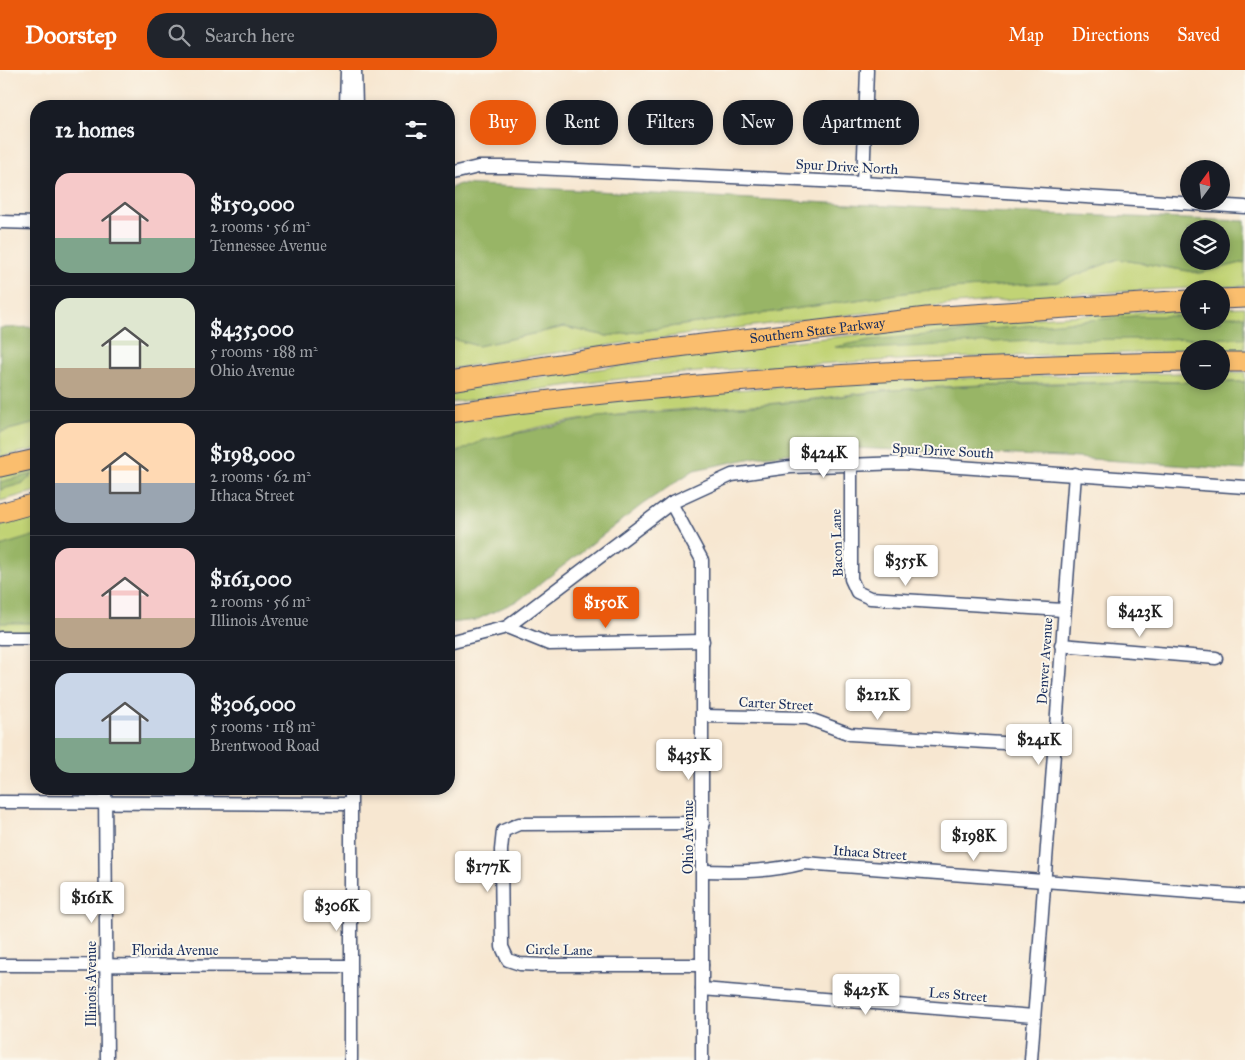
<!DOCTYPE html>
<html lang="en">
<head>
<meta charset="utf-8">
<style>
	:root { --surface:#171b24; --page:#20242c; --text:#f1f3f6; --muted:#9ea1a6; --line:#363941; --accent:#ea580c }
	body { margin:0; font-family:"IM FELL Great Primer",serif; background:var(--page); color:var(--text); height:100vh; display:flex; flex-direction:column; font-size:19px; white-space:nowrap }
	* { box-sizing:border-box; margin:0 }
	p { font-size:16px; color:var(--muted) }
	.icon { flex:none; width:28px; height:28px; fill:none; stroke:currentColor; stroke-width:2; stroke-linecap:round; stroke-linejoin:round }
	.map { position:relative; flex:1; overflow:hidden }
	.panel { position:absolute; left:30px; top:30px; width:425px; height:695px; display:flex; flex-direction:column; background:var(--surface); border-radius:20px; box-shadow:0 2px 8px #0003 }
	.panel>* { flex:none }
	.guide { position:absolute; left:470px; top:30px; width:475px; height:45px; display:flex; gap:10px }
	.needle { width:32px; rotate:15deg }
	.tools { position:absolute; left:1180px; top:90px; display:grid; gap:10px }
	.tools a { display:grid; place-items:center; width:50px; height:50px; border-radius:50%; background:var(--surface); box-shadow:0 2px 8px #0003; font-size:25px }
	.price { position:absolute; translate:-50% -42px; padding:0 11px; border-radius:5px; background:#fff; color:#222; font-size:16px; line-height:32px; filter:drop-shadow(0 1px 2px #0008) }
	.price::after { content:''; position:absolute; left:50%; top:30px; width:15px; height:11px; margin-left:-8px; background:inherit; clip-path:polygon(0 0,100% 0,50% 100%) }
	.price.active { background:var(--accent); color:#fff }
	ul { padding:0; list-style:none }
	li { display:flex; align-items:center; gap:15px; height:125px; padding:0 25px }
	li+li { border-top:1px solid var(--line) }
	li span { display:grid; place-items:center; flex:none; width:140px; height:100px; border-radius:15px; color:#555 }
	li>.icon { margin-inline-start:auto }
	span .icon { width:60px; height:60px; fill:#fffc; stroke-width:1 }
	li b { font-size:21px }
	h2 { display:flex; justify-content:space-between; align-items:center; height:60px; padding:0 25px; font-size:21px }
	.tag { padding:0 18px; border-radius:20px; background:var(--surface); box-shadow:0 2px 8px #0003; font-size:18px; line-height:45px }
	.tag.active { background:var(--accent); color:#fff }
	header { display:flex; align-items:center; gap:30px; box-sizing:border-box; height:70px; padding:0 25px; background:var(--accent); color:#fff }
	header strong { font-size:24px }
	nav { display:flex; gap:28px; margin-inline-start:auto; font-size:18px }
	.search { width:350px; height:45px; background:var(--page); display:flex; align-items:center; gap:12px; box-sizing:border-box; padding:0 18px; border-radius:20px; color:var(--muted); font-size:19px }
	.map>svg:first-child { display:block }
	.green { fill:#c1d375; stroke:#6e816a }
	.forest { fill:#98b566; stroke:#5a7262; fill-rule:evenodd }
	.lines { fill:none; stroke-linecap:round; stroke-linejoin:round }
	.minor-casing { stroke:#3c4b6f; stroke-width:15 }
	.highway-casing { stroke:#3c4b6f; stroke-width:21 }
	.minor { stroke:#fff; stroke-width:12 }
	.highway { stroke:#fabe6e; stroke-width:19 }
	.labels { text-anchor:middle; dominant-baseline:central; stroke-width:4; stroke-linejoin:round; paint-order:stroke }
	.street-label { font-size:14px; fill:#1b2f5e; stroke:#fbf7ec }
</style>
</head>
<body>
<header>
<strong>Doorstep</strong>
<div class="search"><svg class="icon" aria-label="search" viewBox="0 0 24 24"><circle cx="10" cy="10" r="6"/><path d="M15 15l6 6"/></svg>Search here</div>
<nav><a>Map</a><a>Directions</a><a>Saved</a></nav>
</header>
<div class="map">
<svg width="1245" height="990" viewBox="0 0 1245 990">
	<rect width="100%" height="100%" fill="#fbf7ec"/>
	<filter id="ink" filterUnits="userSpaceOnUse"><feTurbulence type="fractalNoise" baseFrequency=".02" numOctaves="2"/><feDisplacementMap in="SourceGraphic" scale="10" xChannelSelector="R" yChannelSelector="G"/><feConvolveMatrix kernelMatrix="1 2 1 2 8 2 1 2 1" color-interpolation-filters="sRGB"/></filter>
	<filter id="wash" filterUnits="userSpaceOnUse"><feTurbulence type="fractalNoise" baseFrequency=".0096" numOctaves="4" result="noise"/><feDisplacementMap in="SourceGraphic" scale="20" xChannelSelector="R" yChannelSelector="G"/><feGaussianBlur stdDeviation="1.12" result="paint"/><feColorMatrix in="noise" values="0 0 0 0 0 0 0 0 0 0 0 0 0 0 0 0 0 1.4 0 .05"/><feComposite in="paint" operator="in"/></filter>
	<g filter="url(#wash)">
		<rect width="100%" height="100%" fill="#f7e7d1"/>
		<g class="green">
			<path d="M1118 189 1199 203 1245 192V216C977 224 713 258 449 299V268L478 276 564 257 607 266 918 221 1058 212Z"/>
			<path d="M1245 237V281L1189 279V282C1009 285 829 290 650 306 583 312 516 323 449 333V321L775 273 1018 249 1189 239V251H1221V238Z"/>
			<path d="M1245 302V312C1128 312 1010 311 894 320 851 323 808 331 766 334 660 342 547 342 449 386V353C692 313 943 307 1189 303V311H1221V303Z"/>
			<polygon points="36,353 36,379 0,387 0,362"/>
			<polygon points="36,398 36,421 0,431 0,406"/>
			<polygon points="36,445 36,563 0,563 0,455"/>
		</g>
		<g class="forest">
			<path d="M459 114 1045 144 1245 151V192L1200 203 1118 189 1058 212 918 221 607 266 564 257 478 276 449 268V119ZM1189 159H1221V191H1189Z"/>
			<polygon points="1135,246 1189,246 1189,251 1221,251 1221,246 1245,246 1245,268 1032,270 867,279 835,277 870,270"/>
			<polygon points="36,257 36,353 0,362 0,258"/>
			<polygon points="1143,312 1245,312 1245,400 1063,387 853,378 763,386 694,400 643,434 519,530 476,550 449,553 449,386 484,370 598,347 796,332 892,320 990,315"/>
			<polygon points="33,404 24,413 0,420 0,412"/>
			<polygon points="36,465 36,553 0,553 0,476"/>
		</g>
	</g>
	<g filter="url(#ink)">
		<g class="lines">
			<defs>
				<g id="minor">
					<polyline points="355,0 356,36"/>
					<polyline points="346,36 347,0"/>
					<polyline points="449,104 478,97 513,97 863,113 1245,137"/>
					<polyline points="863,113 867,0"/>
					<polyline points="0,152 36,153"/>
					<polyline points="851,393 851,509 857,522 870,528 1063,540"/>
					<polyline points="671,433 702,490 702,990"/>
					<polyline points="507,557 549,574 703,571"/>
					<polyline points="0,568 36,568"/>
					<polyline points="449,572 507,557 671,433 732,405 790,397 902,393 1245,417"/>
					<polyline points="1061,575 1216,588"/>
					<polyline points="703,646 807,648 850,664 1054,676"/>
					<polyline points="105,719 107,990"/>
					<polyline points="0,732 350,734"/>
					<path d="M703 801C738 802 770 802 804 793L1245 826"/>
					<polyline points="0,895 350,896"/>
					<polyline points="702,895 542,895 520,894 508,890 502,877 501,780 503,761 519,754 703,753"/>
					<polyline points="702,919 1033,946"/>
					<polyline points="351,990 351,719"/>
					<polyline points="1031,990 1075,404"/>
				</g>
				<g id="highway">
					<polyline points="1221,229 1245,228"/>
					<polyline points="1221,292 1245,292"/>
					<path id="s1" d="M449 311 644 281 927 247 1189 230"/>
					<path d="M449 343C697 308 938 296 1189 292"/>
					<polyline points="0,397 36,389"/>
					<polyline points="0,443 36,433"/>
				</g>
			</defs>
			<use href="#minor" class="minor-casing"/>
			<use href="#highway" class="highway-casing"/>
			<use href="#minor" class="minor"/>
			<use href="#highway" class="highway"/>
		</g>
	</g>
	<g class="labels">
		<g class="street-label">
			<text transform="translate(847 97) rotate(3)">Spur Drive North</text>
			<text stroke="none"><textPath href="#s1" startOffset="372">Southern State Parkway</textPath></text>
			<text transform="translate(943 381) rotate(3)">Spur Drive South</text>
			<text transform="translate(837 473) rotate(-92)">Bacon Lane</text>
			<text transform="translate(1045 591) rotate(-86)">Denver Avenue</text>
			<text transform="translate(776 634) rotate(3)">Carter Street</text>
			<text transform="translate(688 767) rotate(-90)">Ohio Avenue</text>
			<text transform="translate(870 783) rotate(4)">Ithaca Street</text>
			<text x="175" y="880">Florida Avenue</text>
			<text transform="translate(559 880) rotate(1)">Circle Lane</text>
			<text transform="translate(91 914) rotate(-90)">Illinois Avenue</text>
			<text transform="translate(958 925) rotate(5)">Les Street</text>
		</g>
	</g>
</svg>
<div class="tools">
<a><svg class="needle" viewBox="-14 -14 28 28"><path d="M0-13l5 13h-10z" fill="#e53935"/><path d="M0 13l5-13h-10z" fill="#9ea1a6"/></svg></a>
<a><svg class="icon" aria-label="layers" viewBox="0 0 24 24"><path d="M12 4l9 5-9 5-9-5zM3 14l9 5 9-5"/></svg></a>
<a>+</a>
<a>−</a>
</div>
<b class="price" style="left:824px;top:409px">$424K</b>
<b class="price" style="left:906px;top:517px">$355K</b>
<b class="price active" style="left:606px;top:559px">$150K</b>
<b class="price" style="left:1140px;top:568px">$423K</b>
<b class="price" style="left:878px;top:651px">$212K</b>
<b class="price" style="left:1039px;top:696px">$241K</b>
<b class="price" style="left:689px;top:711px">$435K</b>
<b class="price" style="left:974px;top:792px">$198K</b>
<b class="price" style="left:488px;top:823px">$177K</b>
<b class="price" style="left:92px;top:854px">$161K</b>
<b class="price" style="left:337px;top:862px">$306K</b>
<b class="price" style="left:866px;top:946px">$425K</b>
<div class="guide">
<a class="tag active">Buy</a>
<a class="tag">Rent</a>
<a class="tag">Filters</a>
<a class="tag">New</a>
<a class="tag">Apartment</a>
</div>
<section class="panel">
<h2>12 homes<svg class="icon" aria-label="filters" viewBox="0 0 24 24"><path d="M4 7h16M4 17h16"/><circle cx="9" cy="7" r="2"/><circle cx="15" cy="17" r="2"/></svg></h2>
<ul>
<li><span style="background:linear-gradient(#f6c9c9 65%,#7fa58c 0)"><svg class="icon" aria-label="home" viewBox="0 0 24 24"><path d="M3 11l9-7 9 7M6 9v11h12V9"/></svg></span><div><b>$150,000</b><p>2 rooms · 56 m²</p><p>Tennessee Avenue</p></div></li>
<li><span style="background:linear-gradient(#dfe7d0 70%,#b9a48a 0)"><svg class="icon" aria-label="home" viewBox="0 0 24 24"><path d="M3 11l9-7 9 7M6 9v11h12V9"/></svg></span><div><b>$435,000</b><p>5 rooms · 188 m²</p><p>Ohio Avenue</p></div></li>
<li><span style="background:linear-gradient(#ffd9b3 60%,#9aa5b1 0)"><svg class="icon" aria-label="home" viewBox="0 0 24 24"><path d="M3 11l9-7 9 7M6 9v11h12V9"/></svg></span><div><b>$198,000</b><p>2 rooms · 62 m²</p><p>Ithaca Street</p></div></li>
<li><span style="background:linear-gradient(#f6c9c9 70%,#b9a48a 0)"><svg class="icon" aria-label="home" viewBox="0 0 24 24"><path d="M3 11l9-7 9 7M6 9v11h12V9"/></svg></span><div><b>$161,000</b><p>2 rooms · 56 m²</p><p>Illinois Avenue</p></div></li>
<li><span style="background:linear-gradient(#c9d6e8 65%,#7fa58c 0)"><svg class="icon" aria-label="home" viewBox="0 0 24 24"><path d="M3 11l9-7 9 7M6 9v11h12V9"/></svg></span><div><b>$306,000</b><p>5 rooms · 118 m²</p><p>Brentwood Road</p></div></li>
</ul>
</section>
</div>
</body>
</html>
